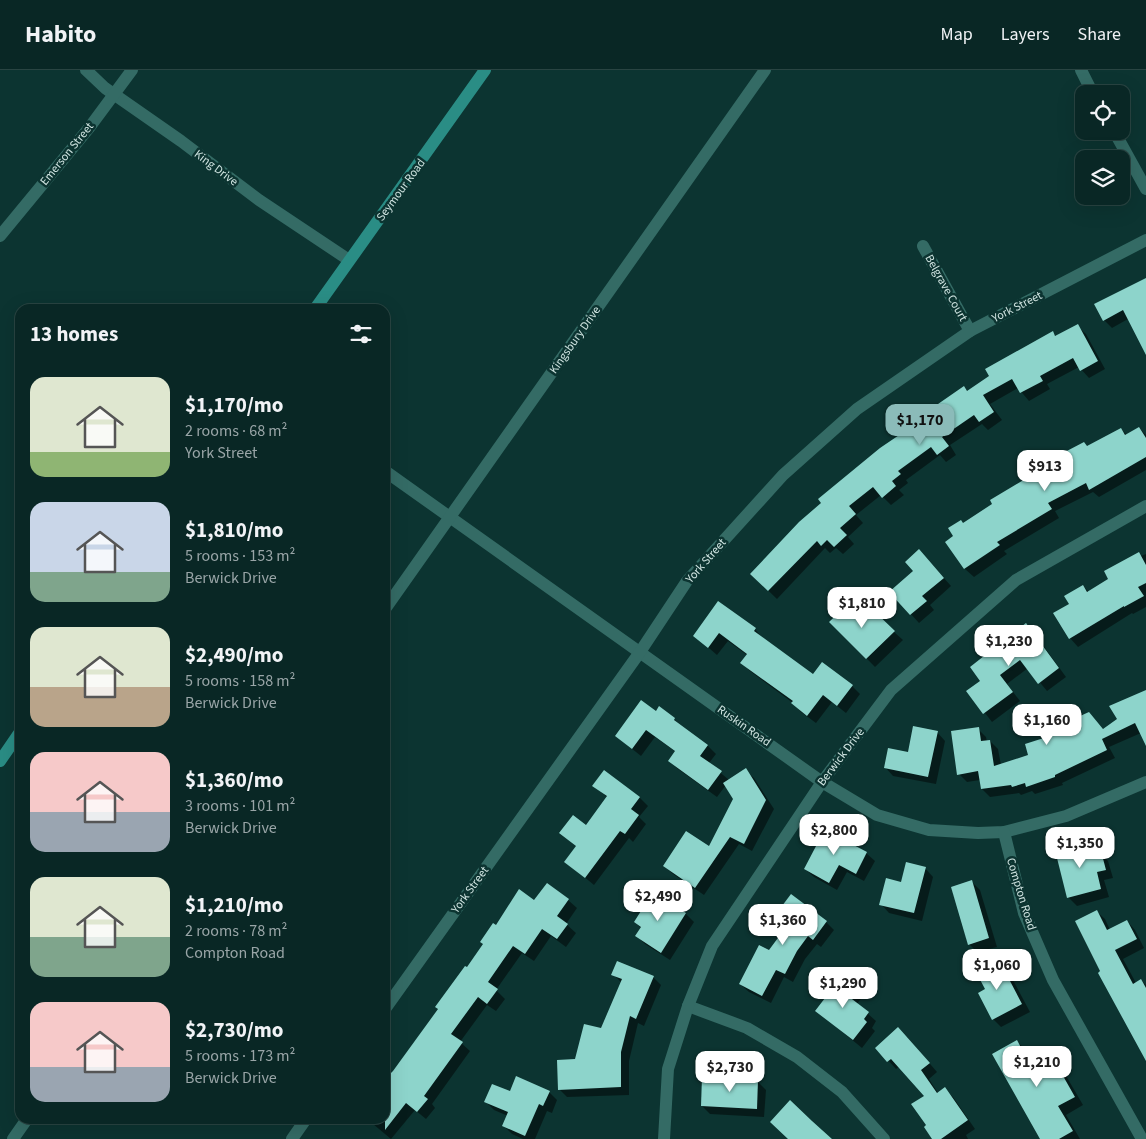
<!DOCTYPE html>
<html lang="en">
<head>
<meta charset="utf-8">
<style>
	:root { --surface:#092725; --page:#122f2d; --text:#f1f3f6; --muted:#99a5a7; --line:#294442; --accent:#8bbbb9 }
	body { margin:0; font-family:"Source Sans 3",sans-serif; background:var(--page); color:var(--text); height:100vh; display:flex; flex-direction:column; font-size:19px; white-space:nowrap }
	* { box-sizing:border-box; margin:0 }
	p { font-size:16px; color:var(--muted) }
	.icon { flex:none; width:28px; height:28px; fill:none; stroke:currentColor; stroke-width:2; stroke-linecap:round; stroke-linejoin:round }
	.map { position:relative; flex:1; overflow:hidden }
	.sheet { position:absolute; left:15px; top:234px; width:375px; height:820px; display:flex; flex-direction:column; background:var(--surface); border-radius:15px; box-shadow:0 5px 20px #0002,0 0 0 1px var(--line) }
	.sheet>* { flex:none }
	.fabs { position:absolute; left:1075px; top:15px; display:grid; gap:10px }
	.fabs a { display:grid; place-items:center; width:55px; height:55px; border-radius:10px; background:var(--surface); box-shadow:0 5px 20px #0002,0 0 0 1px var(--line); font-size:25px }
	.price { position:absolute; translate:-50% -42px; padding:0 11px; border-radius:10px; background:#fff; color:#222; font-size:16px; line-height:32px; filter:drop-shadow(0 1px 2px #0008) }
	.price::after { content:''; position:absolute; left:50%; top:30px; width:15px; height:11px; margin-left:-8px; background:inherit; clip-path:polygon(0 0,100% 0,50% 100%) }
	.price.active { background:var(--accent); color:#111 }
	ul { padding:0; list-style:none }
	li { display:flex; align-items:center; gap:15px; height:125px; padding:0 15px }
	li span { display:grid; place-items:center; flex:none; width:140px; height:100px; border-radius:15px; color:#555 }
	li>.icon { margin-inline-start:auto }
	span .icon { width:60px; height:60px; fill:#fffc; stroke-width:1 }
	li b { font-size:21px }
	h2 { display:flex; justify-content:space-between; align-items:center; height:60px; padding:0 15px; font-size:21px }
	header { display:flex; align-items:center; gap:30px; box-sizing:border-box; height:70px; padding:0 25px; background:var(--surface); border-bottom:1px solid var(--line) }
	header strong { font-size:24px }
	nav { display:flex; gap:28px; margin-inline-start:auto; font-size:18px }
	.map>svg:first-child { display:block }
	.shadow { fill:#0007 }
	.building { fill:#8dd4cb }
	.lines { fill:none; stroke-linecap:round; stroke-linejoin:round }
	.street { stroke:#346b65; stroke-width:12 }
	.secondary { stroke:#2a8d85; stroke-width:12 }
	.labels { text-anchor:middle; dominant-baseline:central; stroke-width:5; stroke-linejoin:round; paint-order:stroke }
	.street-label { font-size:12px; fill:#d1e5e2; stroke:#0c3431 }
</style>
</head>
<body>
<header>
<strong>Habito</strong>
<nav><a>Map</a><a>Layers</a><a>Share</a></nav>
</header>
<div class="map">
<svg width="1146" height="1069" viewBox="0 0 1146 1069">
	<rect width="100%" height="100%" fill="#0c3431"/>
	<g class="shadow">
		<polygon points="1146,210 1146,282 1128,249 1112,258 1104,250"/>
		<polygon points="1077,256 1086,264 1105,299 1089,308 1079,297 1047,314 1050,319 1029,331 1018,318 990,334 1002,350 988,360 982,354 950,375 956,385 946,392 940,385 906,410 908,413 899,420 904,425 891,435 881,425 856,445 863,453 848,467 854,474 843,484 836,478 830,483 825,478 777,529 751,504 925,344 967,322 1052,263 1057,267"/>
		<polygon points="1139,358 1146,365 1146,400 1099,427 1093,422 1055,441 1059,448 1004,481 1007,484 974,507 965,499 947,472 955,467 964,454 1088,377 1121,359 1127,365"/>
		<polygon points="1138,483 1141,486 1146,484 1146,537 1133,544 1132,543 1078,577 1070,568 1071,534 1083,516 1089,522 1110,509"/>
		<polygon points="927,489 951,516 930,535 934,540 919,553 891,522"/>
		<polygon points="719,533 755,559 762,568 814,606 852,616 860,624 846,643 832,632 816,653 801,642 793,633 750,601 742,593 747,585 728,571 717,585 695,566"/>
		<polygon points="831,552 894,562 903,570 875,597"/>
		<polygon points="1026,555 1034,563 1066,607 1047,621 1028,598 1007,614 1020,631 992,652 968,621 982,611"/>
		<polygon points="1146,625 1146,669 1141,663 1109,677 1115,688 1062,713 1063,715 1035,724 1032,721 1021,725 1019,723 990,727 982,719 980,710 967,712 959,704 978,659 986,667 987,672 990,671 998,679 1001,695 1030,686 1052,667 1075,637 1084,646 1089,643 1104,660 1119,649"/>
		<polygon points="656,643 674,649 682,658 708,676 716,684 709,693 729,710 745,700 754,708 774,739 752,781 739,774 704,825 673,804 664,796 710,778 735,729 726,715 717,727 678,699 669,691 676,682 655,667 641,686 616,666"/>
		<polygon points="937,662 945,671 936,714 893,706 885,697 909,683"/>
		<polygon points="604,701 640,728 648,736 639,747 646,754 633,772 629,768 594,815 566,792 577,777 561,763 586,756 608,728 594,715"/>
		<polygon points="845,768 852,775 866,783 875,791 864,811 847,802 837,820 814,807 805,799"/>
		<polygon points="1088,773 1097,784 1100,783 1108,791 1113,808 1104,810 1109,827 1077,836 1069,828 1056,781"/>
		<polygon points="925,798 933,807 922,851 889,843 881,834 902,814"/>
		<polygon points="972,812 980,820 997,877 977,882 969,874"/>
		<polygon points="547,815 568,830 577,838 566,854 576,863 566,877 551,866 534,891 522,883 496,920 505,929 496,941 487,935 460,972 470,981 432,1034 435,1038 426,1049 415,1040 391,1069 367,1049 385,1049 385,1011 394,1001 496,857 535,831"/>
		<polygon points="653,824 686,844 694,852 670,890 645,874 637,866 641,858 635,852"/>
		<polygon points="781,839 826,852 834,860 821,877 817,874 805,889 793,912 784,907 771,933 749,922 740,914 770,882 793,851"/>
		<polygon points="1096,841 1105,849 1110,860 1127,851 1135,860 1144,878 1123,889 1136,913 1141,910 1146,915 1146,987 1102,902"/>
		<polygon points="999,891 1007,899 1030,942 1001,957 993,949 987,919"/>
		<polygon points="613,904 653,907 661,915 644,956 638,953 629,991 629,1025 567,1027 559,1019 576,990 602,959 622,913"/>
		<polygon points="843,908 863,926 857,934 876,951 872,958 875,961 862,978 817,941"/>
		<polygon points="907,967 937,1002 929,1009 938,1023 944,1019 953,1027 975,1059 966,1065 968,1069 934,1069 928,1055 926,1026 900,996 896,999 877,978"/>
		<polygon points="1016,971 1025,979 1029,987 1046,977 1054,985 1083,1035 1066,1045 1080,1069 1042,1069"/>
		<polygon points="758,1012 766,1020 764,1047 710,1044 702,1036"/>
		<polygon points="549,1022 557,1030 552,1043 547,1041 535,1069 523,1069 512,1064 504,1056 508,1046 494,1040 486,1032 511,1023"/>
	</g>
	<g class="building">
		<polygon points="1146,208 1146,285 1123,240 1103,251 1094,234"/>
		<polygon points="1078,254 1098,291 1080,301 1073,288 1040,306 1043,311 1020,323 1012,309 983,325 994,342 979,352 974,345 942,367 949,376 937,385 931,377 898,401 901,404 892,411 896,416 882,428 873,417 849,436 856,444 840,458 847,465 834,477 827,470 821,476 817,471 768,521 750,504 799,452 821,433 818,429 880,378 911,357 908,352 924,341 925,343 964,316 967,321 989,306 985,299 1053,261 1055,266"/>
		<polygon points="1139,357 1146,368 1146,387 1089,420 1086,413 1048,433 1052,439 997,472 1000,475 964,499 945,472 953,466 948,458 961,450 963,453 992,434 990,430 1042,399 1040,395 1084,372 1087,376 1121,358 1125,365"/>
		<polygon points="919,479 944,508 922,526 927,531 910,545 889,522 913,501 905,492"/>
		<polygon points="1139,482 1146,495 1146,513 1138,517 1144,526 1124,537 1124,536 1069,569 1053,543 1069,534 1064,526 1083,515 1087,522 1108,509 1104,501"/>
		<polygon points="718,531 756,558 754,561 813,604 822,592 853,615 837,636 823,625 807,646 791,633 793,631 740,593 747,584 719,563 708,578 693,566"/>
		<polygon points="850,532 864,547 872,539 895,561 866,589 829,552"/>
		<polygon points="1026,553 1059,598 1038,614 1020,590 1000,605 1013,622 983,644 966,621 980,611 970,597"/>
		<polygon points="1146,620 1146,676 1135,653 1102,669 1107,680 1055,705 1055,707 1026,717 1025,713 1012,717 1011,715 981,719 978,701 957,705 951,661 979,657 981,671 990,670 994,696 1028,685 1025,674 1050,666 1043,651 1075,636 1080,646 1089,642 1103,659 1117,649 1109,636"/>
		<polygon points="641,630 656,641 659,636 675,648 674,650 708,675 700,686 722,701 708,720 668,691 675,681 646,660 632,679 615,666"/>
		<polygon points="913,656 938,661 928,707 884,698 888,678 908,682"/>
		<polygon points="746,698 766,730 744,774 730,767 695,818 663,796 686,761 709,776 733,729 723,713"/>
		<polygon points="604,700 640,727 631,739 639,745 625,764 620,761 585,808 564,792 576,776 559,763 573,745 586,755 607,726 592,716"/>
		<polygon points="826,757 845,767 844,770 867,782 856,804 839,795 829,813 804,799"/>
		<polygon points="1089,771 1092,784 1101,781 1106,800 1097,802 1101,819 1067,828 1055,780"/>
		<polygon points="906,792 926,797 914,843 879,835 886,808 901,812"/>
		<polygon points="972,810 989,868 968,875 951,817"/>
		<polygon points="547,813 569,829 557,846 568,854 557,869 542,859 525,884 513,876 488,912 498,919 487,934 478,927 451,964 463,972 424,1026 428,1029 417,1042 406,1033 385,1060 385,1009 393,1001 438,939 435,937 465,896 467,897 483,874 480,872 493,853 496,855 519,819 534,830"/>
		<polygon points="653,822 686,843 661,883 635,866 641,857 634,852"/>
		<polygon points="791,824 827,851 813,870 808,866 797,881 785,904 776,900 762,926 739,914 759,875 769,880 792,849 779,840"/>
		<polygon points="1097,840 1107,860 1127,850 1137,869 1115,880 1133,914 1141,909 1146,918 1146,991 1098,903 1100,901 1075,851"/>
		<polygon points="999,890 1022,934 992,950 978,923 985,919 976,902"/>
		<polygon points="617,891 654,906 636,949 630,946 621,982 621,1017 558,1020 557,990 575,989 584,954 601,958 622,909 611,905"/>
		<polygon points="842,906 856,916 848,926 869,942 864,949 867,952 853,970 815,941"/>
		<polygon points="898,957 930,993 921,1000 937,1023 945,1017 968,1050 941,1069 932,1069 924,1057 926,1055 911,1034 924,1026 891,989 887,992 875,978"/>
		<polygon points="1017,970 1026,987 1046,976 1075,1027 1058,1036 1073,1061 1059,1069 1040,1069 992,984"/>
		<polygon points="516,1006 550,1021 543,1036 539,1034 525,1066 502,1056 508,1042 484,1032 492,1014 510,1021"/>
		<polygon points="702,1007 758,1010 757,1039 701,1036"/>
		<polygon points="790,1030 812,1051 832,1069 788,1069 770,1052"/>
	</g>
	<g class="lines">
		<g class="street">
			<polyline points="86,0 105,18 181,71 259,130 349,190"/>
			<polyline points="1081,0 1093,24"/>
			<polyline points="1114,61 1146,119"/>
			<polyline points="0,166 89,58 132,0"/>
			<polyline points="923,176 970,261"/>
			<polyline points="385,401 822,712 877,745 929,760 978,763 1004,762 1066,746 1146,712"/>
			<polyline points="385,539 765,0"/>
			<polyline points="1004,762 1024,843 1053,910 1142,1069"/>
			<polyline points="688,936 747,958 797,987 842,1022 884,1069"/>
			<polyline points="385,939 640,582 687,511 783,405 857,339 970,261 1146,170"/>
			<polyline points="13,1069 27,1049"/>
			<polyline points="292,1069 306,1049"/>
			<polyline points="664,1069 668,999 688,936 712,876 822,712 891,620 1016,510 1146,436"/>
		</g>
		<g class="secondary">
			<polyline points="315,239 485,0"/>
			<polyline points="0,691 20,662"/>
		</g>
	</g>
	<g class="labels">
		<g class="street-label">
			<text transform="translate(67 84) rotate(-51)">Emerson Street</text>
			<text transform="translate(216 98) rotate(37)">King Drive</text>
			<text transform="translate(401 120) rotate(-54)">Seymour Road</text>
			<text transform="translate(946 218) rotate(61)">Belgrave Court</text>
			<text transform="translate(1017 237) rotate(-27)">York Street</text>
			<text transform="translate(575 270) rotate(-55)">Kingsbury Drive</text>
			<text transform="translate(706 491) rotate(-49)">York Street</text>
			<text transform="translate(744 656) rotate(35)">Ruskin Road</text>
			<text transform="translate(841 687) rotate(-53)">Berwick Drive</text>
			<text transform="translate(470 820) rotate(-54)">York Street</text>
			<text transform="translate(1021 824) rotate(73)">Compton Road</text>
		</g>
	</g>
</svg>
<div class="fabs">
<a><svg class="icon" aria-label="locate" viewBox="0 0 24 24"><circle cx="12" cy="12" r="6"/><path d="M12 2v4M12 18v4M2 12h4M18 12h4"/></svg></a>
<a><svg class="icon" aria-label="layers" viewBox="0 0 24 24"><path d="M12 4l9 5-9 5-9-5zM3 14l9 5 9-5"/></svg></a>
</div>
<b class="price active" style="left:920px;top:376px">$1,170</b>
<b class="price" style="left:1045px;top:422px">$913</b>
<b class="price" style="left:862px;top:559px">$1,810</b>
<b class="price" style="left:1009px;top:597px">$1,230</b>
<b class="price" style="left:1047px;top:676px">$1,160</b>
<b class="price" style="left:834px;top:786px">$2,800</b>
<b class="price" style="left:1080px;top:799px">$1,350</b>
<b class="price" style="left:658px;top:852px">$2,490</b>
<b class="price" style="left:783px;top:876px">$1,360</b>
<b class="price" style="left:997px;top:921px">$1,060</b>
<b class="price" style="left:843px;top:939px">$1,290</b>
<b class="price" style="left:1037px;top:1018px">$1,210</b>
<b class="price" style="left:730px;top:1023px">$2,730</b>
<section class="sheet">
<h2>13 homes<svg class="icon" aria-label="filters" viewBox="0 0 24 24"><path d="M4 7h16M4 17h16"/><circle cx="9" cy="7" r="2"/><circle cx="15" cy="17" r="2"/></svg></h2>
<ul>
<li><span style="background:linear-gradient(#dfe7d0 75%,#8fb573 0)"><svg class="icon" aria-label="home" viewBox="0 0 24 24"><path d="M3 11l9-7 9 7M6 9v11h12V9"/></svg></span><div><b>$1,170/mo</b><p>2 rooms · 68 m²</p><p>York Street</p></div></li>
<li><span style="background:linear-gradient(#c9d6e8 70%,#7fa58c 0)"><svg class="icon" aria-label="home" viewBox="0 0 24 24"><path d="M3 11l9-7 9 7M6 9v11h12V9"/></svg></span><div><b>$1,810/mo</b><p>5 rooms · 153 m²</p><p>Berwick Drive</p></div></li>
<li><span style="background:linear-gradient(#dfe7d0 60%,#b9a48a 0)"><svg class="icon" aria-label="home" viewBox="0 0 24 24"><path d="M3 11l9-7 9 7M6 9v11h12V9"/></svg></span><div><b>$2,490/mo</b><p>5 rooms · 158 m²</p><p>Berwick Drive</p></div></li>
<li><span style="background:linear-gradient(#f6c9c9 60%,#9aa5b1 0)"><svg class="icon" aria-label="home" viewBox="0 0 24 24"><path d="M3 11l9-7 9 7M6 9v11h12V9"/></svg></span><div><b>$1,360/mo</b><p>3 rooms · 101 m²</p><p>Berwick Drive</p></div></li>
<li><span style="background:linear-gradient(#dfe7d0 60%,#7fa58c 0)"><svg class="icon" aria-label="home" viewBox="0 0 24 24"><path d="M3 11l9-7 9 7M6 9v11h12V9"/></svg></span><div><b>$1,210/mo</b><p>2 rooms · 78 m²</p><p>Compton Road</p></div></li>
<li><span style="background:linear-gradient(#f6c9c9 65%,#9aa5b1 0)"><svg class="icon" aria-label="home" viewBox="0 0 24 24"><path d="M3 11l9-7 9 7M6 9v11h12V9"/></svg></span><div><b>$2,730/mo</b><p>5 rooms · 173 m²</p><p>Berwick Drive</p></div></li>
</ul>
</section>
</div>
</body>
</html>
